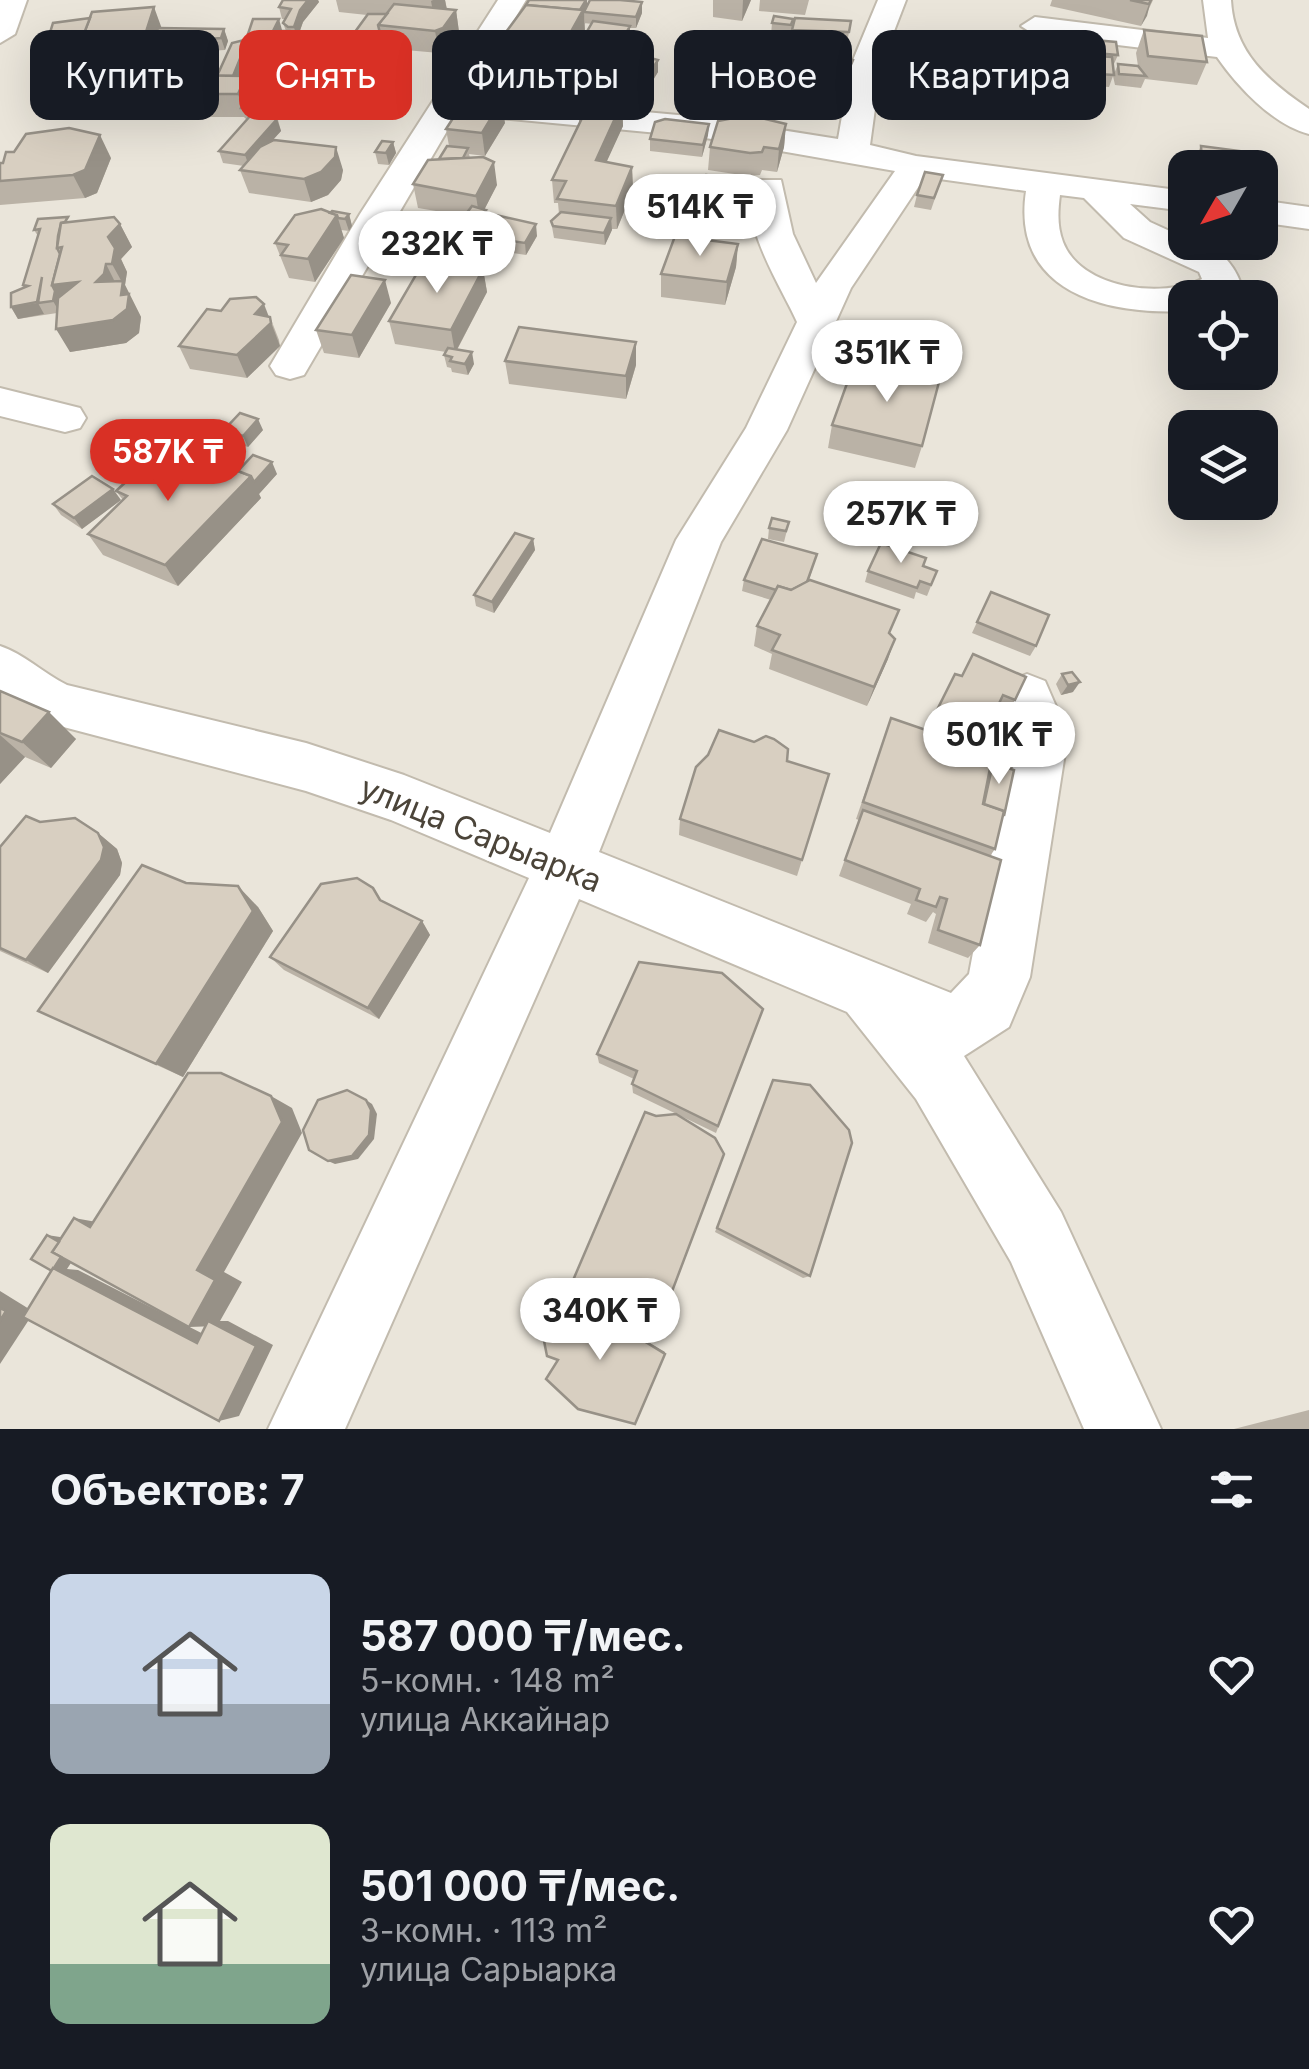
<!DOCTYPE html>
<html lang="ru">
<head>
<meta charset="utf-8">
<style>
	:root { --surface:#171b24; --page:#242831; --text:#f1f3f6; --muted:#9ea1a6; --accent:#d93025 }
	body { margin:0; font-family:Inter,sans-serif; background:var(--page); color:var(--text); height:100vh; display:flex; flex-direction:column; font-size:38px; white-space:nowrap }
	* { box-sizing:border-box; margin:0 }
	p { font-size:32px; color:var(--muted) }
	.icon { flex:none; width:55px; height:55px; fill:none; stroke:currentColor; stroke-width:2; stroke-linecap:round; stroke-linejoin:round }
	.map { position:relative; height:1429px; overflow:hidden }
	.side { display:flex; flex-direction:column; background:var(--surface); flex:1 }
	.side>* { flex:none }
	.guide { position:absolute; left:30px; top:30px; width:1250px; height:90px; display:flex; gap:20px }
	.needle { width:65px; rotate:231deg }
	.tools { position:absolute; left:1168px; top:150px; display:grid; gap:20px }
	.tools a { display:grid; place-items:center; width:110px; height:110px; border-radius:20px; background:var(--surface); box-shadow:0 10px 40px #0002; font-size:50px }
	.price { position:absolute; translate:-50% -85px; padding:0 22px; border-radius:35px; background:#fff; color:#222; font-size:32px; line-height:65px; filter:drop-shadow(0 2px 5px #0008) }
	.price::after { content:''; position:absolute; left:50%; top:60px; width:30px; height:22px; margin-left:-15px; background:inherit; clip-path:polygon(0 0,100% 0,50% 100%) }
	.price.selected { background:var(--accent); color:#fff }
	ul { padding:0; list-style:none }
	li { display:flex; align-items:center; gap:30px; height:250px; padding:0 50px }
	li span { display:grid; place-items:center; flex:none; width:280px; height:200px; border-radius:20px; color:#555 }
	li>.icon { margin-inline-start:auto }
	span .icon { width:120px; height:120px; fill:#fffc; stroke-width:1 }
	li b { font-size:42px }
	h2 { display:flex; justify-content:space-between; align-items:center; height:120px; padding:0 50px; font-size:42px }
	.chip { padding:0 35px; border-radius:20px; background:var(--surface); box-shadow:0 10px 40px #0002; font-size:35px; line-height:90px }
	.chip.selected { background:var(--accent); color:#fff }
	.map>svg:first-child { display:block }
	.residential { fill:#eae5da; fill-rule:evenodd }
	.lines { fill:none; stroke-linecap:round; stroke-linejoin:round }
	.street-casing { stroke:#c2bbae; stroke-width:4 }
	.street { fill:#fff; fill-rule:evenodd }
	.wall { fill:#bab2a6; fill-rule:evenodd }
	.shaded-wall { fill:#979187 }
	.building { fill:#d8cfc1; stroke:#979187; stroke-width:2.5 }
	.labels { text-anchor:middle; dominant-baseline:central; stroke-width:8; stroke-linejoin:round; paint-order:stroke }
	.street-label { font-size:32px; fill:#4b4439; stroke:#fff }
</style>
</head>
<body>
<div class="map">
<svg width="1309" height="1429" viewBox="0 0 1309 1429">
	<rect width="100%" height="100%" fill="#f6f3ec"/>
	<path class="residential" d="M0 0H1309V1429H0ZM1185 168H1260V242H1185ZM1185 298H1260V372H1185ZM1185 428H1260V502H1185Z"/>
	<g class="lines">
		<defs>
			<g id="street">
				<polygon points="0,0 27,0 15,34 0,43"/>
				<path d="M498 0H526L468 96 700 117 838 139 851 65 878 0H906L881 65 870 145 916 156 1185 191V211L1130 204 1150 222 1185 238V242C1213 242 1232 259 1241 284 1228 303 1206 298 1185 298V311C1104 315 1011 291 1026 191L925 177 851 288 787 430 721 542 599 852 951 993 969 974 1014 734 1001 696 1009 681 1027 674 1045 681 1068 734 1030 977 1009 1027 964 1056 1061 1212 1161 1429H1084L1011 1262 916 1099 847 1012 579 899 345 1429H268L529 878 391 820 306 791 37 720 0 699V646C24 654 43 673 67 685L306 743 404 775 550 833 676 540 746 428 797 322C782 288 733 214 757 180H781L793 234 816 283 895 171 700 137 457 114 304 375 290 379 276 375 270 366 360 214ZM1060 195 1084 198 1124 238 1199 272 1202 279C1162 299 1081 289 1063 242 1057 226 1058 211 1060 195Z"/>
				<path d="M1203 0H1231C1234 53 1268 81 1309 109V134C1273 125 1237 86 1217 57L1035 35 1021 26 1035 17 1208 38Z"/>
				<polygon points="1260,200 1309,207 1309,229 1260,222"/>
				<polygon points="0,388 80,408 86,418 80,428 65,432 0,416"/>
			</g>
		</defs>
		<use href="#street" class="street-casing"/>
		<use href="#street" class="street"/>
	</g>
	<g class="wall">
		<polygon points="283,0 318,0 319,2 303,22 297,39 292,39 293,42 290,48 251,48 252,51 241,76 250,89 299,104 292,120 278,120 281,131 272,141 343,170 341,180 328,195 311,202 249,193 240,170 244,166 223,163 219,151 247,120 244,117 173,117 164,94 217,76 247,39 247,37 286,31 283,23 285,19 282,19 279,7"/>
		<polygon points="336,0 445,0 447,9 456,10 459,32 447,51 439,53 383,48 382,44 379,49 355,47 352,36 367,15 339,12"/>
		<path d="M529 0H587V5L642 13 636 28H630V37L619 58H616V65L603 92 541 85 539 62 541 59H534L515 90 481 92 478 70ZM584 16V23L592 24 585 35V39H581L585 33Z"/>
		<polygon points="713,0 751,0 742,21 713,17"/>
		<polygon points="760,0 809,0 805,15 759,11"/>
		<polygon points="1052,0 1153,0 1141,26 1050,6"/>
		<polygon points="793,19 792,29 851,21 847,43 791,42 792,31 790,37 771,35 772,23"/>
		<polygon points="162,28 224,29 228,41 225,50 157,54 156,51 155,54 142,55 134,82 83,85 73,62 78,49 53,51 48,39"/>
		<polygon points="1144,30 1207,62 1197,85 1145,79 1141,88 1115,85 1113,76 1109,87 1094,86 1094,65 1091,64 1090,52 1094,40 1118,55 1113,66 1114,74 1118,64 1138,66 1136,53"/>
		<polygon points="645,57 658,60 658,72 645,93 612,88 612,76"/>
		<polygon points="816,70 851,71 847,84 841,85 815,81"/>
		<polygon points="788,82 798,84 795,106 791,119 723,110 724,87"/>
		<polygon points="622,103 623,126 606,162 632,167 633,190 617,229 612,229 605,245 554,238 551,221 559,214 558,203 554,203 552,180 579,124 579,111"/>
		<polygon points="505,123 485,156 469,154 470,158 497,185 484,210 486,213 537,236 526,255 468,246 465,234 470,226 468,226 466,216 418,208 413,184 439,159 449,146 446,129"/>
		<polygon points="709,124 708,135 702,157 650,151 650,139"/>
		<polygon points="786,124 784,147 777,172 762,170 760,175 748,176 708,170 710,147"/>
		<polygon points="393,142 396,153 389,165 378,164 375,152"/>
		<polygon points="1201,146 1241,168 1196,168 1195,158"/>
		<polygon points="111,158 97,193 85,198 0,205 0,163"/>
		<polygon points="943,175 931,210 914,207 917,195"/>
		<polygon points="730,190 726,203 700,204 701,192"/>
		<polygon points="330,213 349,214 352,226 349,231 341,230 344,238 315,282 289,278 275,243"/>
		<polygon points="71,222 120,224 132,247 121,259 127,272 125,285 141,317 139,333 126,343 70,352 57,313 18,319 11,307 25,288 23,285 38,236 34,230"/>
		<polygon points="738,244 736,267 725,305 661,297 661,274"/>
		<polygon points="483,269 487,292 457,350 474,364 468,375 452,372 451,368 447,367 444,355 446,352 395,344 389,321"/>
		<polygon points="391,303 359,358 324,353 316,330"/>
		<polygon points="1260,306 1271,335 1260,351"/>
		<polygon points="221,311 270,317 279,340 280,346 247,378 190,369 179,346"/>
		<polygon points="636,342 636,365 626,399 509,384 505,361"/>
		<polygon points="832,425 922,446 915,468 828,448"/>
		<polygon points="224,430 263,430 248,447 229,441"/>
		<polygon points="238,471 277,474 259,494 261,498 178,586 103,555 88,534 123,500 116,491"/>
		<polygon points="121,500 82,529 61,515 53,504"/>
		<polygon points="789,522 784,542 768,539 769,528"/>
		<polygon points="533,539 535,550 494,613 476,606 474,595"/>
		<polygon points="817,554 809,580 890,634 888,659 867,706 769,669 772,654 754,646 757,626 771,600 742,591 744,580"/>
		<polygon points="868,571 937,571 927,596 916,592 914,599 865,582"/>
		<polygon points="991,592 1036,646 1030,656 972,633"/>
		<polygon points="955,674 1015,700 1004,719 994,715 977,748 991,759 998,738 1004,728 1017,761 1012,769 995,849 990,856 980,945 968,958 928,943 936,914 933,912 926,922 907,914 911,904 839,876 859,820 856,819 891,718 927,731"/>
		<polygon points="1062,674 1073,692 1061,695 1056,684"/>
		<polygon points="0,691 76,739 51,768 25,757 0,784"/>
		<polygon points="787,761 829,774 797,876 679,835 680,819"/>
		<polygon points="98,833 117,849 122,863 120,875 48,973 0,951 0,847"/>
		<polygon points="186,883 258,907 273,931 183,1077 38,1011"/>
		<polygon points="422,921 430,935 379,1019 284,970 270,957"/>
		<polygon points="763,1009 716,1133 633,1093 632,1084 634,1079 599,1063 597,1054"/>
		<polygon points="773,1080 810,1276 803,1278 715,1232"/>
		<polygon points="1309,1410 1309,1429 1234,1429"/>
	</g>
	<g class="shaded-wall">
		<polygon points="308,0 318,0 319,2 303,22 297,39 294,27 300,10"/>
		<polygon points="433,0 445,0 448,16 435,23 431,1"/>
		<polygon points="586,0 587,0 587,9 584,12 585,33 569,60 568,37"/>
		<polygon points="743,0 751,0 742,21"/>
		<polygon points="1151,0 1147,16 1141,26 1149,4"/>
		<polygon points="642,2 642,13 636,28 636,17"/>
		<polygon points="154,7 162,29 153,43 156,51 155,54 146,32"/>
		<polygon points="456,10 459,32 447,51 439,53 435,31"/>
		<polygon points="279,19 282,30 273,31"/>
		<polygon points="630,26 630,37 619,58 618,47"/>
		<polygon points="224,29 228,41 225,50 221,38"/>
		<polygon points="289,31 293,42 290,48 287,37"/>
		<polygon points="133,33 142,55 134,82 124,59"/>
		<polygon points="380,33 382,44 379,49 376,38"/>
		<polygon points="532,36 534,59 515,90 512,67"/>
		<polygon points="248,39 252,51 236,90 232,78"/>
		<polygon points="616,42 616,65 603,92 602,69"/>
		<polygon points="658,60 658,72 645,93 645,81"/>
		<polygon points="853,60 847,84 841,85 842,73"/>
		<polygon points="246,76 253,99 243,108 238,94"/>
		<polygon points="798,84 795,106 791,119 793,96"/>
		<polygon points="296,92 299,104 292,120 289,109"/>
		<polygon points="502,100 505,123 485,156 482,133"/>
		<polygon points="622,103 623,126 597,183 596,160"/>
		<polygon points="277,119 281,131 249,166 245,155"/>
		<polygon points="709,124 708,135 702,157 703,145"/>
		<polygon points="786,124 784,147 777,172 779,149"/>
		<polygon points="100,135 111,158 97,193 85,198 73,175"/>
		<polygon points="393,142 396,153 389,165 386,153"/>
		<polygon points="336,147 343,170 341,180 328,195 311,202 304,179"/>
		<polygon points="494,162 497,185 482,214 486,210 488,222 479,215 476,196"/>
		<polygon points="632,167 633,190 617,229 616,206"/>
		<polygon points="349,214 352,226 349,231 345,219"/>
		<polygon points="337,215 344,238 315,282 308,259"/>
		<polygon points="611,218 612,230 605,245 604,233"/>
		<polygon points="120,224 132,247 121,259 127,272 125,285 141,317 139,333 126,343 70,352 56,329 121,295 123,284 112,264 108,237"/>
		<polygon points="536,224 537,236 526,255 525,243"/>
		<polygon points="738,244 736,267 725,305 727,282"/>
		<polygon points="106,264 118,288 96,282"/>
		<polygon points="483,269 487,292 455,353 451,330"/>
		<polygon points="385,280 391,303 359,358 352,335"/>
		<polygon points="78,282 60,313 53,301 52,285"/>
		<polygon points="38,303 44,314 18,319 11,307"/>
		<polygon points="264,304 280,346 247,378 237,355 255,314"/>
		<polygon points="636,342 636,365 626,399 626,376"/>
		<polygon points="472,352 474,364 468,375 465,364"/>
		<polygon points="258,419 263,430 248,447 243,436"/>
		<polygon points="272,462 277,474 259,494 261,498 178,586 165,565 251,476"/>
		<polygon points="113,489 121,500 82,529 74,518"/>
		<polygon points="533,539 535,550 494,613 492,602"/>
		<polygon points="895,639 888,659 867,706 874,687"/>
		<polygon points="1080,682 1073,692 1061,695 1068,685"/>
		<polygon points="49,712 76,739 51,768 22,742"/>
		<polygon points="0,735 25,757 0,784"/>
		<polygon points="98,833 117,849 122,863 120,875 48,973 26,960"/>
		<polygon points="238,886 258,907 273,931 183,1077 156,1064"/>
		<polygon points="422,921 430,935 379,1019 368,1008"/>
		<polygon points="271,1096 292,1108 302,1133 224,1272 242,1282 220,1321 228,1321 273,1345 239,1416 219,1421 217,1326 189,1327 197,1270"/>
		<polygon points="366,1100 372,1104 377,1114 374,1139 358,1159 335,1164 328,1161"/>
		<polygon points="74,1218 108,1224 90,1227"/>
		<polygon points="47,1235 60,1237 80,1249 67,1269 78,1270 217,1341 197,1343 52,1271"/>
		<polygon points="0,1291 34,1312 0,1364"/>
		<polygon points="566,1293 665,1352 665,1354"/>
	</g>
	<g class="building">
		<polygon points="283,0 308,0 300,10 294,27 288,27 283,23 291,9 279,7"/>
		<polygon points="529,0 586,0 580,10 526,5"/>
		<polygon points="590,0 620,0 642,2 636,17 584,12"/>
		<polygon points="1130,0 1151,0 1149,4"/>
		<polygon points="394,4 456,10 443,28 435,31 378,25"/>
		<polygon points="526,5 583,10 568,37 616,42 602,69 539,62 553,38 532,36 512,67 478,70"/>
		<polygon points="154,7 146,32 133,33 124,59 73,62 92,12"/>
		<polygon points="368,14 387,14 378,25 380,33 376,38 352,36"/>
		<polygon points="774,16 793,19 791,25 772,23"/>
		<polygon points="90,18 83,36 48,39 53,23"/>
		<polygon points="795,18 851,21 849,32 792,30"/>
		<polygon points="253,19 279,19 273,31 289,31 287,37 247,37"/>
		<polygon points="593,21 630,26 618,47 616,46 616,42 602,41 604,37 585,35"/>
		<polygon points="158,28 224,29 221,38 153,43"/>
		<polygon points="1144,30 1202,36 1207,62 1148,56"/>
		<polygon points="248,39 233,76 217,76 232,43"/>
		<polygon points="1094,40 1116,42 1118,55 1095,53"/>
		<polygon points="633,45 645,47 639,55 658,60 645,81 612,76"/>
		<polygon points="837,54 853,60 848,72 842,73 816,70 821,58"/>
		<polygon points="1097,56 1112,57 1114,75 1098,74"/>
		<polygon points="1118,64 1138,66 1146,76 1119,74"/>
		<polygon points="733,67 788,77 787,82 798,84 793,96 724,87"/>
		<polygon points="174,75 246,76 238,94 164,94"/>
		<polygon points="251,87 296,92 289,109 241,108"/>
		<polygon points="490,94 502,100 482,133 446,129 468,95"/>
		<polygon points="585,99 622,103 596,160 632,167 616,206 557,199 566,181 552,180 585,112 579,111"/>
		<polygon points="251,115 277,119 245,155 219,151"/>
		<polygon points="749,115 786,124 779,149 764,147 762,152 750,153 710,147 718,121"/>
		<polygon points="665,119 709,124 703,145 650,139 655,122"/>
		<polygon points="69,128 100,135 85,170 73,175 0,181 0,163 3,163 6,152 14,152 26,134"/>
		<polygon points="274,140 336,147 335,157 321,172 304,179 240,170 260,147"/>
		<polygon points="382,141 393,142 386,153 375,152"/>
		<polygon points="447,146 468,148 463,158 439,159"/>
		<polygon points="1201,146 1240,151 1241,168 1202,162"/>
		<polygon points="483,157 494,162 476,196 413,184 428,160"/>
		<polygon points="925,172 943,175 934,198 917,195"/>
		<polygon points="706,175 731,178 727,191 701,192"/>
		<polygon points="472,206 486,210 481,215 466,214"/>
		<polygon points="321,209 337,215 308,259 281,255 288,245 275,243 295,215"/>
		<polygon points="332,211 349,214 345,219 338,218 337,215 330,213"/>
		<polygon points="561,212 611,218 604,233 553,226 551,221"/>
		<polygon points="487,213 536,224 525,243 465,234 476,217"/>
		<polygon points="68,217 65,222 61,223 58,236 57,248 60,254 52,285 55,291 53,301 38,303 42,277 37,302 11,307 11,293 28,286 23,285 40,229 34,230 38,219"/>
		<polygon points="114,217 120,224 108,237 115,248 112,264 106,264 104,274 96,282 123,281 121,295 129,294 127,309 113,320 56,329 58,298 78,282 52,285 62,247 57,248 61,223"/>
		<polygon points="675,236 738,244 727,282 661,274"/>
		<polygon points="424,261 483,269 451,330 389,321"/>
		<polygon points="351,275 385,280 352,335 316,330"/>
		<polygon points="256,297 264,304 255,314 270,317 271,323 237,355 179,346 207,309 221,311 230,299"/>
		<polygon points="1260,306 1264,308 1273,327 1271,335 1260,335"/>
		<polygon points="519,327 636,342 626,376 505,361"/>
		<polygon points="448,348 472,352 465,364 450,361 452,357 444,355"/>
		<polygon points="854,364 939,382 922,446 832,425"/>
		<polygon points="240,413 258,419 243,436 224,430"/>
		<polygon points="167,444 251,476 165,565 88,534 127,496 116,491"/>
		<polygon points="253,455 272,462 254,482 251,476 238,471"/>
		<polygon points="92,476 113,489 74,518 53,504"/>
		<polygon points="772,518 789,522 786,531 769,528"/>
		<polygon points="515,533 533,539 492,602 474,595"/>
		<polygon points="762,539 817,554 807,582 791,590 778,586 776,590 744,580"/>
		<polygon points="881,543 926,558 923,566 937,571 931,585 920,581 917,588 868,571"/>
		<polygon points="810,580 899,610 889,633 895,639 874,687 772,650 780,635 757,626 778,586 791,590"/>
		<polygon points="991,592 1049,615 1036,646 977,622"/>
		<polygon points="973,654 1026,677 1015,700 1003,695 982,739 934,716 955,674 962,676"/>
		<polygon points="1072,672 1080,682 1068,685 1062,674"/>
		<polygon points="0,691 49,712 22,742 0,733"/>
		<polygon points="891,718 993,753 983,804 1004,811 995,849 863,802"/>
		<polygon points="1004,728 1025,736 1017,761 996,753"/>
		<polygon points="719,730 754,742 766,736 774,739 788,749 787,761 829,774 802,860 680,819 696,767 708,755"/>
		<polygon points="993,763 1014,770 1004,816 1004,811 984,804"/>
		<polygon points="863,810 1001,860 980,945 938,930 947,899 940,897 936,907 916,900 920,889 845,860"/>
		<polygon points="26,816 40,822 75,818 98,833 104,847 101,860 26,960 0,948 0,847"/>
		<polygon points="142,865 186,883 238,886 253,911 156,1064 38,1011"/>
		<polygon points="357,878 373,888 380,900 422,921 368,1008 270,957 321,884"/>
		<polygon points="639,962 722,973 763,1009 718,1126 632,1084 637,1071 597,1054"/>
		<polygon points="188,1073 221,1073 271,1096 282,1122 197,1270 215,1280 189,1327 52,1252 74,1218 90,1227"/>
		<polygon points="773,1080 810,1085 849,1130 852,1143 810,1276 717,1228"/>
		<polygon points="347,1090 366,1100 371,1110 369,1135 352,1156 328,1161 309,1150 303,1130 318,1100"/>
		<polygon points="645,1112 656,1116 676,1114 715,1138 724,1154 657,1331 571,1285"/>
		<polygon points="47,1235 59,1242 52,1252 61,1257 52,1271 31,1259"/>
		<polygon points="53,1268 197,1343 208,1321 256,1346 219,1421 23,1317"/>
		<polygon points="566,1293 665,1354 635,1424 578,1409 546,1379 558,1360 547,1356 544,1341"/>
		<polygon points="0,1308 6,1311 0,1321"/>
	</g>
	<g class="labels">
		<g class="street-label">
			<text transform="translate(481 834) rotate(22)">улица Сарыарка</text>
		</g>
	</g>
</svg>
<div class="tools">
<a><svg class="needle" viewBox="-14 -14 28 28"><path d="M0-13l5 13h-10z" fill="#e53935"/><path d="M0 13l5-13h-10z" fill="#9ea1a6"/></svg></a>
<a><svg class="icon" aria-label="locate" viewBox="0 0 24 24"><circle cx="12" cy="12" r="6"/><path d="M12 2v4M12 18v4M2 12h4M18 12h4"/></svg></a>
<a><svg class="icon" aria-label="layers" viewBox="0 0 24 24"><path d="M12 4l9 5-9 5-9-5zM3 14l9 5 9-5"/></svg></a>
</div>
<b class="price" style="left:700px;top:259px">514K ₸</b>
<b class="price" style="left:437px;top:296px">232K ₸</b>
<b class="price" style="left:887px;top:405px">351K ₸</b>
<b class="price selected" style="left:168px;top:504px">587K ₸</b>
<b class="price" style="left:901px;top:566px">257K ₸</b>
<b class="price" style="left:999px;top:787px">501K ₸</b>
<b class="price" style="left:600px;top:1363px">340K ₸</b>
<div class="guide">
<a class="chip">Купить</a>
<a class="chip selected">Снять</a>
<a class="chip">Фильтры</a>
<a class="chip">Новое</a>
<a class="chip">Квартира</a>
</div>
</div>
<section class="side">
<h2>Объектов: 7<svg class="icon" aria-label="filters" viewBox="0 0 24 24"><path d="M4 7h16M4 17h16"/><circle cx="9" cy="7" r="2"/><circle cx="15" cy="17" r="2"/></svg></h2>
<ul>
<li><span style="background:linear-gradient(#c9d6e8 65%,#9aa5b1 0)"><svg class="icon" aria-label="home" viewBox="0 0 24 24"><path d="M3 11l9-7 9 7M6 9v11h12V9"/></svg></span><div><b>587 000 ₸/мес.</b><p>5-комн. · 148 m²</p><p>улица Аккайнар</p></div><svg class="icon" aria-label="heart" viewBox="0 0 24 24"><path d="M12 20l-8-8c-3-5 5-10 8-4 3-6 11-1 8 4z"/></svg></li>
<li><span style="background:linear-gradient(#dfe7d0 70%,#7fa58c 0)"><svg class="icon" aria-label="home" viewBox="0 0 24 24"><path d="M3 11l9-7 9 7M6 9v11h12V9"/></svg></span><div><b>501 000 ₸/мес.</b><p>3-комн. · 113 m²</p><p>улица Сарыарка</p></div><svg class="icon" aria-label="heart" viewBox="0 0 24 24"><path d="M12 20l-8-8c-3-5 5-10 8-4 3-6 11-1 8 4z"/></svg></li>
</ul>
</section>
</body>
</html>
